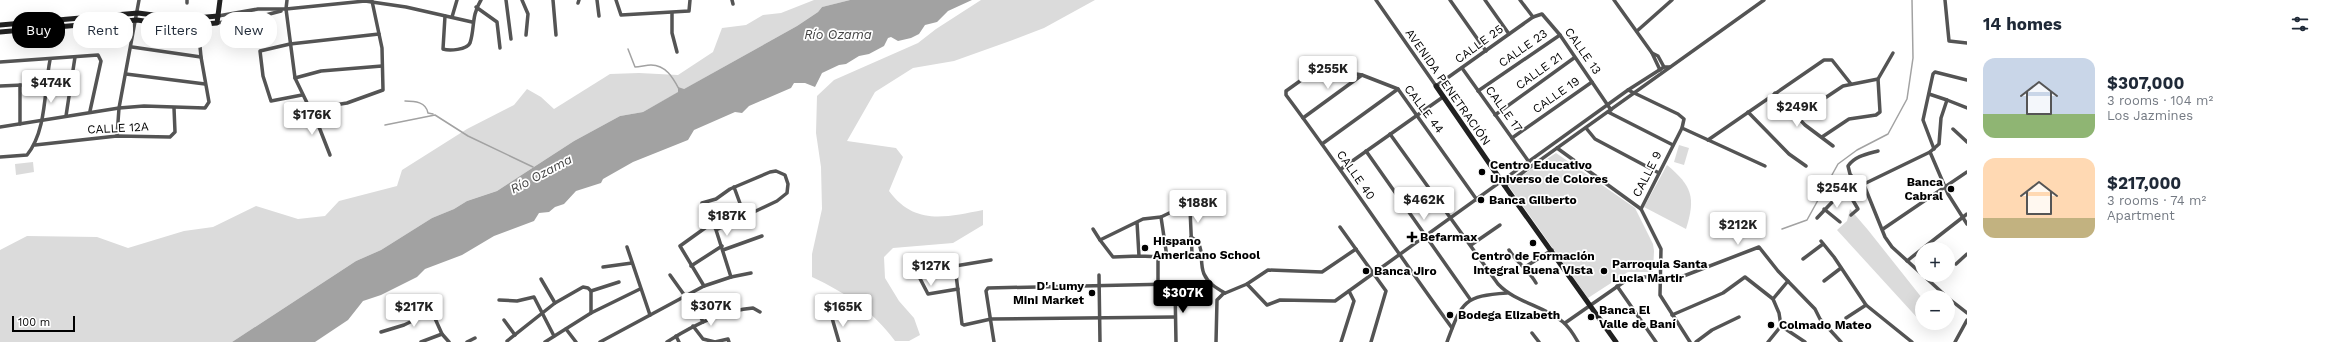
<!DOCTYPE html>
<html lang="en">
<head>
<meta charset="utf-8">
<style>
	:root { --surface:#fff; --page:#f2f2f3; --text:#1f2937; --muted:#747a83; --accent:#000 }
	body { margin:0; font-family:"Work Sans",sans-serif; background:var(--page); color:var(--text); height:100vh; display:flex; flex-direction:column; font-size:15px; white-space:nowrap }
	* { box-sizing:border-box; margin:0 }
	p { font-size:13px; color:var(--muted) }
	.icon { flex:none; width:22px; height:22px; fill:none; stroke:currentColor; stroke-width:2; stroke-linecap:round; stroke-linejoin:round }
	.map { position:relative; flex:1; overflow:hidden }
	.drawer { display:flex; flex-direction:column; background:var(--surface); width:360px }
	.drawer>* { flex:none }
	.guide { position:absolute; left:12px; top:12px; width:380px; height:36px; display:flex; gap:8px }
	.buttons { position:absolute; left:1915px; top:242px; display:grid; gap:8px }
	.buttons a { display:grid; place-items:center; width:40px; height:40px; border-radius:50%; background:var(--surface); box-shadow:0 4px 16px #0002; font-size:20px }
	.scale { position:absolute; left:12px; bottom:10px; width:63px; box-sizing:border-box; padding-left:4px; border:2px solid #000; border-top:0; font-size:11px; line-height:14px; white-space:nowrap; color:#000; -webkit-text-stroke:3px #fff; paint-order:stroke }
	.price { position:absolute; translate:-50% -34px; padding:0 9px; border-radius:4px; background:#fff; color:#222; font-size:13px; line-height:26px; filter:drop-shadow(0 1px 2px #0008) }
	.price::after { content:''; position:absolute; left:50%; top:24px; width:12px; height:9px; margin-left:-6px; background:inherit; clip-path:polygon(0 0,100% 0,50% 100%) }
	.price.active { background:var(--accent); color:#fff }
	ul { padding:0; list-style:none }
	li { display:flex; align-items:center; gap:12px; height:100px; padding:0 16px }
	li span { display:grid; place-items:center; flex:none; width:112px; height:80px; border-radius:12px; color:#555 }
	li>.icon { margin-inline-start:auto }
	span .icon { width:48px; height:48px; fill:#fffc; stroke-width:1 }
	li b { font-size:17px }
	h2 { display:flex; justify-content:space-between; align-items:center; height:48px; padding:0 16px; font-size:17px }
	.tag { padding:0 14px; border-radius:16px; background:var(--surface); box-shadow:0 4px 16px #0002; font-size:14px; line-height:36px }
	.tag.active { background:var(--accent); color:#fff }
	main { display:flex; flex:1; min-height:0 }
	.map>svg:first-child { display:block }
	.green { fill:#dbdbdb }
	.water { fill:#a2a2a2 }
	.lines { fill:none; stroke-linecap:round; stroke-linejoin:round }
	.stream { stroke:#a2a2a2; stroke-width:1.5 }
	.street { stroke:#545454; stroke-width:3.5 }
	.secondary { stroke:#212121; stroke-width:5 }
	.poi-dot { fill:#000; stroke:#fff; stroke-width:1.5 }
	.labels { text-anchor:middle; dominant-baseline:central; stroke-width:3.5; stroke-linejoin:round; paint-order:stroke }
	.street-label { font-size:12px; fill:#000; stroke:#fff }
	.poi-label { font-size:12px; font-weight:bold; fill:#000; stroke:#fff; text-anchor:start }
	.water-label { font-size:13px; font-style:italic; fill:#434343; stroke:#fff }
</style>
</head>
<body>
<main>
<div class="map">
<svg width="1967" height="342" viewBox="0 0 1967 342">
	<rect width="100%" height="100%" fill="#fff"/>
	<g class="green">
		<polygon points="814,0 850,0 822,7 818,12 797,26 643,112 620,116 574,141 497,191 467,201 454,209 432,218 381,250 356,261 232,342 0,342 0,250 27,236 97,237 128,248 184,231 213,227 256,206 298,219 325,216 339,201 397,186 402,170 467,129 514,105 527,89 541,97 554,109 610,74 639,73 678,75 713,52 722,28 746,25 763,15 781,13"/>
		<path d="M981 0H1095L1044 28 1010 41 954 61 913 68 875 92 847 141 896 148 903 157 889 191C915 226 946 217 983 210V225L953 243 893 248 884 257 885 278 899 301 914 318 920 335 909 341H895C872 310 846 293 812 277V254L822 209 821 167 816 133 817 96 834 80 918 43 936 29Z"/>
		<polygon points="1679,145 1689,148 1684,165 1674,162"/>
		<polygon points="1556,153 1635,208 1653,244 1654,251 1653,272 1628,272 1588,298 1508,185"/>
		<polygon points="33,162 34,172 16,175 15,164"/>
		<path d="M1667 165C1692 186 1696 197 1686 229L1644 207Z"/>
		<polygon points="1850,209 1868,230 1922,298 1922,323 1837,230 1847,221"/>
	</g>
	<polygon class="water" points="850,0 972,0 948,11 937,22 925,25 919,34 911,38 898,41 891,37 888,38 884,46 869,54 859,56 846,64 839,65 822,73 815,87 805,83 794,83 791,88 749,106 742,113 735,112 694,130 688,140 633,162 603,179 601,183 576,191 564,204 555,207 549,212 539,213 534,221 494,236 462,255 425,269 417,277 381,295 363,301 348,320 315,342 232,342 356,261 381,250 432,218 454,209 467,201 497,191 574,141 620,116 643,112 678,92 678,87 684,89 797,26 818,12 822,7"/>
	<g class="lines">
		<g class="stream">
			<path d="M628 49 635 67C640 67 646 65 651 65 666 65 673 78 679 89"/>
			<path d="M405 101C415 101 426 102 428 113L433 114"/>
			<polyline points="385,125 435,115 468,136 533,167"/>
			<polyline points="1782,229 1807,220 1838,164 1857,150 1888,134 1907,99 1913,58 1912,0"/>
		</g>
		<g class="street">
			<polyline points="287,0 286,9 295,78 310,109 347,103 383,90 382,48 372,1"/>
			<polyline points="506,0 511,39"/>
			<polyline points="522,0 528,14 526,35"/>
			<polyline points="553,0 556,35"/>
			<polyline points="597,0 599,16"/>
			<polyline points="616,0 621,15 689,11 690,0"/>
			<polyline points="732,0 733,4"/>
			<polyline points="1376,0 1436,86 1533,17 1542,14 1560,35 1611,110"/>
			<polyline points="1450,0 1486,51"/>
			<polyline points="1485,0 1509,34"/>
			<polyline points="1520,0 1533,17"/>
			<polyline points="1614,0 1652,53 1660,70"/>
			<polyline points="1945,0 1949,41 1967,43"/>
			<polyline points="187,3 187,0"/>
			<polyline points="578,3 579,0"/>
			<polyline points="476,7 497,22 500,48"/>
			<polyline points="672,13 672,33 677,52"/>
			<polyline points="218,16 258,9 286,9 365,1 406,7 472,22"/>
			<path d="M445 16 443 49C449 51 467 50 470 43 475 28 471 16 481 0"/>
			<polyline points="452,17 457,0"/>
			<polyline points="217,23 258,17 281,11"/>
			<polyline points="1637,31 1672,0"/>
			<polyline points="132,47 201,57"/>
			<polyline points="1652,53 1658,56 1664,67"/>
			<polyline points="0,62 98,55 101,61 90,111"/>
			<polyline points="1462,68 1529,162"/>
			<polyline points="126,74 205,84"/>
			<polyline points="295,78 321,71 382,66"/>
			<polyline points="0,86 46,84"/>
			<polyline points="1628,90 1678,114 1684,119 1682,128 1641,209 1661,249 1660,295 1690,342"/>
			<polyline points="1478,91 1560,35"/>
			<polyline points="1775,93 1805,125 1833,146"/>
			<polyline points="1929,94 1947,100"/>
			<polyline points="302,95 271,101 263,76 260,51 290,44 379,34"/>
			<polyline points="1967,108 1947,100 1941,118 1939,144 1930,152 1948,194 1967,224"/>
			<polyline points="312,109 330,155"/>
			<polyline points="1608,112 1673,145"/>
			<polyline points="1748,112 1789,154 1806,166"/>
			<polyline points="1495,115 1574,58"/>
			<polyline points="66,116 75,57"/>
			<polyline points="1798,116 1843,86 1878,79 1893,53"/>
			<polyline points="1303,118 1362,75"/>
			<polyline points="20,124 20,85"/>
			<polyline points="0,127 119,108 144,106 205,108 209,102 201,57 198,26"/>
			<polyline points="1586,128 1595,139 1659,173"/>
			<polyline points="1682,128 1765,166"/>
			<polyline points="1953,129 1967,142"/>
			<path d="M1390 134 1498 284C1516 303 1543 305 1563 322 1569 327 1574 335 1578 342"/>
			<polyline points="117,136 119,108 139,0"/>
			<polyline points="1822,137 1849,119 1876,115 1880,112 1878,79"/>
			<polyline points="1512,138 1592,82"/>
			<polyline points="1708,140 1824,60 1832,60 1851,84"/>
			<polyline points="1322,144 1398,89"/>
			<polyline points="35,145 117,136 170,137 175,132 174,108"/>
			<polyline points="1557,148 1641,209"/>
			<polyline points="1934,149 1923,120 1933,74 1935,72 1967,80"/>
			<polyline points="1366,151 1470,299"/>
			<path d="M0 157 27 155C47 130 44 90 50 60"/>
			<polyline points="1341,169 1443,97"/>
			<polyline points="1864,185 1885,237 1892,247 1947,297"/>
			<polyline points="1504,186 1764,0"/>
			<path d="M1860 186 1850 174 1848 166C1855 156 1867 154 1878 151"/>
			<polyline points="734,187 745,217"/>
			<polyline points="1848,192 1858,209 1851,215"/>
			<polyline points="1824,209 1840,222"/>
			<polyline points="1161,217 1167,257"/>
			<polyline points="1817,218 1837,197 1930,152"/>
			<polyline points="1137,222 1139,256 1188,258 1192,254 1190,209 1186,205 1161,217 1143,219 1100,240 1113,257 1139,256"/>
			<polyline points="1340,227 1386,291 1371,342"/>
			<polyline points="1093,229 1100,240"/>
			<polyline points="1883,229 1967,172"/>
			<polyline points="716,230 777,201 787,193 788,184 785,175 776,171 770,172 730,189 716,199 702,203 716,230 731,277"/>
			<path d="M1191 237C1207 246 1198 260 1204 274 1208 283 1216 288 1225 293"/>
			<polyline points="1821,241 1834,257 1866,305 1912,342"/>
			<polyline points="1471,245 1500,225"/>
			<polyline points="627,247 650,315"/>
			<polyline points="1922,249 1967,214"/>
			<polyline points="723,250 762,236"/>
			<path d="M1509 250C1517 263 1529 270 1536 283"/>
			<polyline points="1158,257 1158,284"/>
			<polyline points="1803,259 1823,244"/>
			<polyline points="1907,261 1922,249"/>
			<polyline points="1956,264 1967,254"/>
			<polyline points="691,266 722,246"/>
			<polyline points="955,266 962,324 964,325 991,319 1175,317"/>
			<polyline points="603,267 632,263"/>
			<polyline points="914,267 928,294 958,289"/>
			<polyline points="1525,267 1552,250"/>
			<polyline points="670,275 685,296"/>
			<polyline points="1099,275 1100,342"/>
			<polyline points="918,277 955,266 991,260"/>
			<polyline points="541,279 555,303"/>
			<polyline points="1824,281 1841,268"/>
			<polyline points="1247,284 1268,270 1322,272 1356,249"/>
			<polyline points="704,286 680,246 712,223"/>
			<polyline points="1617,286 1656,342"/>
			<polyline points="591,291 619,282"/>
			<polyline points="690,294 703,322"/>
			<polyline points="1948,298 1967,313"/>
			<polyline points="1773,299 1788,281"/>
			<polyline points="499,300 517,301 534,297 554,336"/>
			<polyline points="1672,315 1723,293 1745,277 1773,299 1779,313 1781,326 1805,342"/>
			<polyline points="832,318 839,342"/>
			<polyline points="1846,318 1866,305"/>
			<polyline points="504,320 515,335"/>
			<polyline points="1565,323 1631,277 1681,277 1759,247 1778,271 1815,309 1820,319 1841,342"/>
			<polyline points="693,326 703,339 715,342 728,339 729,342"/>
			<path d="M1452 328C1396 251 1343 171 1286 95V91L1314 71 1322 68 1362 75 1398 89 1477 200"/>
			<polyline points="566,329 576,342"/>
			<polyline points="381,332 404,325 429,313 433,314 442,334 449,342"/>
			<polyline points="1532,333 1539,342"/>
			<polyline points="676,336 679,342"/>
			<polyline points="507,341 555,303 583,287 588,288 591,291 591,313"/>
			<polyline points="421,342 442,334"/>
			<polyline points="467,342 475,338"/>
			<polyline points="545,342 591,313 640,289"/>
			<polyline points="600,342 704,286 731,277 751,273"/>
			<path d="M667 342C693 325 721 311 753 308L760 312"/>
			<polyline points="994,342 986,291 988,288 1172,284 1175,286 1176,342"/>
			<polyline points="1216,342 1217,300 1223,294 1247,284 1267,305 1280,300 1335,301 1628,90 1664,67 1670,67"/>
			<polyline points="1341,342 1354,301 1349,291"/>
			<path d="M1447 342C1462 302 1463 296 1507 293"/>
			<polyline points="1696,342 1712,330 1739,317"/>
			<polyline points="1768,342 1781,326"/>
			<polyline points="1955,342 1967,320"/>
		</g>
		<g class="secondary">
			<polyline points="0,25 138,13 184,19 218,16"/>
			<polyline points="0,32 137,20 179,26 217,23 220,0"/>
			<polyline points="1436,86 1509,192 1616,342"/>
		</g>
	</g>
	<g class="poi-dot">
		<circle cx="1482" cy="172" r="4"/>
		<circle cx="1951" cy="189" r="4"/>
		<circle cx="1481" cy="200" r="4"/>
		<path d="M1410 231h4v4h4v4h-4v4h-4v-4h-4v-4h4z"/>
		<circle cx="1533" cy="243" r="4"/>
		<circle cx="1145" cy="248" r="4"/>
		<circle cx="1366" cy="271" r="4"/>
		<circle cx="1604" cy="271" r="4"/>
		<circle cx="1092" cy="293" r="4"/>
		<circle cx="1450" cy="315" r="4"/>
		<circle cx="1591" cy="317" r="4"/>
		<circle cx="1771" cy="325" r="4"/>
	</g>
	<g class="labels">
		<g class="street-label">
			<text transform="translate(1479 44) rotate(-36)">CALLE 25</text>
			<text transform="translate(1523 48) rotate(-35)">CALLE 23</text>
			<text transform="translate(1583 51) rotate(55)">CALLE 13</text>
			<text transform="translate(1539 71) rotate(-36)">CALLE 21</text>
			<text transform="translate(1448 87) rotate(55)">AVENIDA PENETRACIÓN</text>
			<text transform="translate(1556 95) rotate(-35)">CALLE 19</text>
			<text transform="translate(1424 109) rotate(53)">CALLE 44</text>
			<text transform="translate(1504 109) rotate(54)">CALLE 17</text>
			<text transform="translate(118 128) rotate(-3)">CALLE 12A</text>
			<text transform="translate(1647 174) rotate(-63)">CALLE 9</text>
			<text transform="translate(1356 175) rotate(55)">CALLE 40</text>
		</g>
		<g class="poi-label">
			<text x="1490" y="165">Centro Educativo<tspan x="1490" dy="14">Universo de Colores</tspan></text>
			<text x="1943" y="182" text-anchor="end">Banca<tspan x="1943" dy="14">Cabral</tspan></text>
			<text x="1489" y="200">Banca Gilberto</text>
			<text x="1420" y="237">Befarmax</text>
			<text x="1153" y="241">Hispano<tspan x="1153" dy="14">Americano School</tspan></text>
			<text x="1533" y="256" text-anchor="middle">Centro de Formación<tspan x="1533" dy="14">Integral Buena Vista</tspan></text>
			<text x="1612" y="264">Parroquia Santa<tspan x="1612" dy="14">Lucia Martir</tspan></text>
			<text x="1374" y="271">Banca Jiro</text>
			<text x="1084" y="286" text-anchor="end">D' Lumy<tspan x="1084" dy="14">Mini Market</tspan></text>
			<text x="1599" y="310">Banca El<tspan x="1599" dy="14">Valle de Baní</tspan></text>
			<text x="1458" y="315">Bodega Elizabeth</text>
			<text x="1779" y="325">Colmado Mateo</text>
		</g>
		<g class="water-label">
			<text x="838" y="34">Río Ozama</text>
			<text transform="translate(541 174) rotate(-28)">Río Ozama</text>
		</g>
	</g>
</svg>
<div class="buttons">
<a>+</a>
<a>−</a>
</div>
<div class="scale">100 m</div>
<b class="price" style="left:1328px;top:90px">$255K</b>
<b class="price" style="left:51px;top:104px">$474K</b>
<b class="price" style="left:1797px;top:128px">$249K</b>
<b class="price" style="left:312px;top:136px">$176K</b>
<b class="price" style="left:1837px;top:209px">$254K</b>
<b class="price" style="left:1424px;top:221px">$462K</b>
<b class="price" style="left:1198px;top:224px">$188K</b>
<b class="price" style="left:727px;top:237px">$187K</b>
<b class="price" style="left:1738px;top:246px">$212K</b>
<b class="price" style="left:931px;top:287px">$127K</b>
<b class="price active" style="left:1183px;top:314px">$307K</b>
<b class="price" style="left:711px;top:327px">$307K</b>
<b class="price" style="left:414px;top:328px">$217K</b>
<b class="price" style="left:843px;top:328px">$165K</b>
<div class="guide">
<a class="tag active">Buy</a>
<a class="tag">Rent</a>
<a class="tag">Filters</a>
<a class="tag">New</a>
</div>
</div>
<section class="drawer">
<h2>14 homes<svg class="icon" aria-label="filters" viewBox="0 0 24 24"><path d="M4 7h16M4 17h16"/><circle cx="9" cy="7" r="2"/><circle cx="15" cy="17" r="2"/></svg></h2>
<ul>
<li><span style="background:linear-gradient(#c9d6e8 70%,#8fb573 0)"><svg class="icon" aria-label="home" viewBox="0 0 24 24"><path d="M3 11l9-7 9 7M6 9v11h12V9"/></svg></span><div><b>$307,000</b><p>3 rooms · 104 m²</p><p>Los Jazmines</p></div></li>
<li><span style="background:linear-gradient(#ffd9b3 75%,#c2b280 0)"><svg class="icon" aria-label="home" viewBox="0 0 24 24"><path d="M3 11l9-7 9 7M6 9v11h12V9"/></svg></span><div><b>$217,000</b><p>3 rooms · 74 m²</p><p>Apartment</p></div></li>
</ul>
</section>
</main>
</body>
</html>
